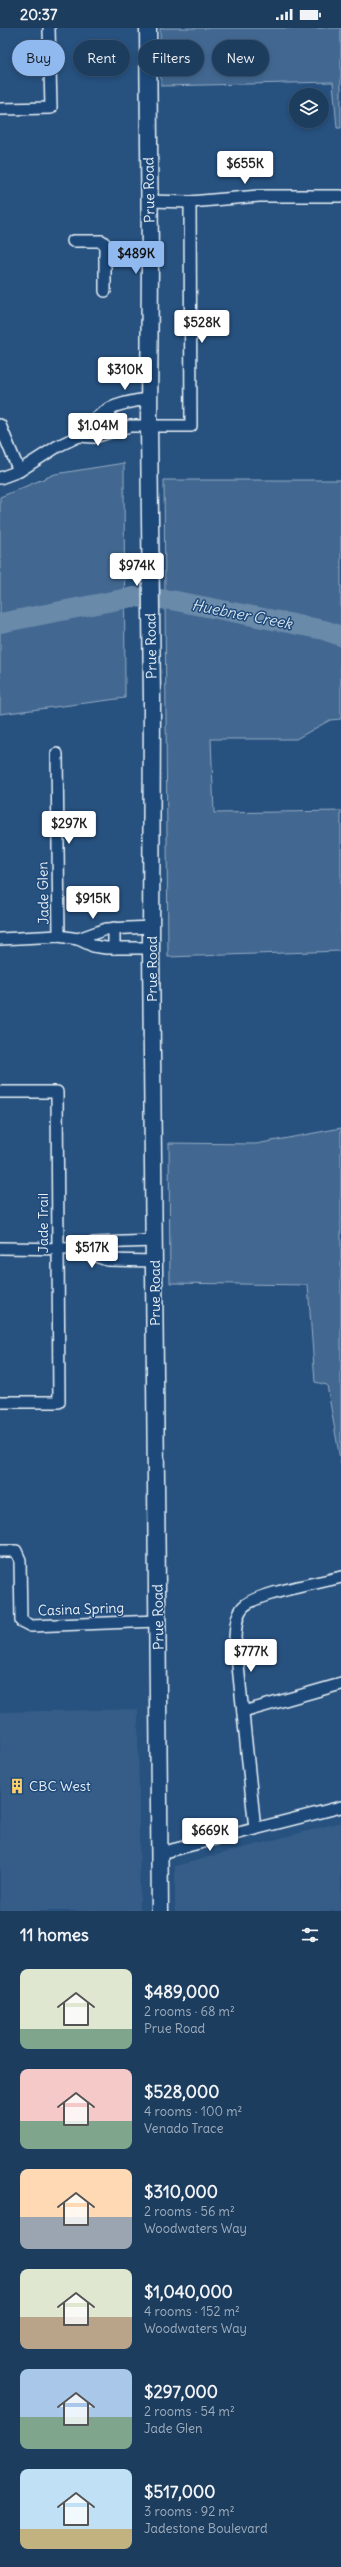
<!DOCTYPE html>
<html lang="en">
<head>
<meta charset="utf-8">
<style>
	:root { --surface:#1d3d5f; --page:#254465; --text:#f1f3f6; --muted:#a0aebd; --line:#3b5674; --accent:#90b9f0 }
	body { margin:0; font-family:Delius,sans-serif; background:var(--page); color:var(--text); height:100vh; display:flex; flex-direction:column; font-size:15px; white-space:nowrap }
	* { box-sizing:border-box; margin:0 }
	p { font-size:13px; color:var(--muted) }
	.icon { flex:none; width:22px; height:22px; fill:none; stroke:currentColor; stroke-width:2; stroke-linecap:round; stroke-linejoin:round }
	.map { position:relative; height:1883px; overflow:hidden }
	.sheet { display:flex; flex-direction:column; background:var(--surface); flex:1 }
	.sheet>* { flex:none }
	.guide { position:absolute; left:12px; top:12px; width:317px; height:36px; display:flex; gap:8px }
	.controls { position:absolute; left:289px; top:60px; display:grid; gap:8px }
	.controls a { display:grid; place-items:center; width:40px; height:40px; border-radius:50%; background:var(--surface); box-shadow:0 2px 6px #0003,0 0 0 1px var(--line); font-size:20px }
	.price { position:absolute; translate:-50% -34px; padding:0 9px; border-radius:4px; background:#fff; color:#222; font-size:13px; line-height:26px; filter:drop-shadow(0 1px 2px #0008) }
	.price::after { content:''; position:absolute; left:50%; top:24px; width:12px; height:9px; margin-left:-6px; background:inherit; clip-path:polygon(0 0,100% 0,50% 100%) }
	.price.on { background:var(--accent); color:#111 }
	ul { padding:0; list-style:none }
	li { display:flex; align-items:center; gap:12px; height:100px; padding:0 20px }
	li span { display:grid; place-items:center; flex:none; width:112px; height:80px; border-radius:8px; color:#555 }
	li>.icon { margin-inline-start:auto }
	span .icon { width:48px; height:48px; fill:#fffc; stroke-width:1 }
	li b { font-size:17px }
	h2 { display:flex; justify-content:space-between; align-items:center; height:48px; padding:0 20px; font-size:17px }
	.chip { padding:0 14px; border-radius:18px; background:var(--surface); box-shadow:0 2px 6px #0003,0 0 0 1px var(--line); font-size:14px; line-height:36px }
	.chip.on { background:var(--accent); color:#111 }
	.status { display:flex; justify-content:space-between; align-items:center; height:28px; padding:0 20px; background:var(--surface); direction:ltr }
	.status svg { height:11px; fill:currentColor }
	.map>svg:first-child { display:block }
	.built { fill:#355d88 }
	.green { fill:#436891; stroke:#96acc4 }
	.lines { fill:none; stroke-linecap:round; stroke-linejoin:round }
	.river { stroke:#6b8aaa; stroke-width:20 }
	.minor-casing { stroke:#e8f1f8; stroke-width:14 }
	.secondary-casing { stroke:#e8f1f8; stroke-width:19 }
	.minor { stroke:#1f4a7a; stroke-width:11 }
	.secondary { stroke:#1f4a7a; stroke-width:16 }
	.labels { text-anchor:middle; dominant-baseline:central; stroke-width:3; stroke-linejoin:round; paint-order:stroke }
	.street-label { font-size:14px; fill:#e8f1f8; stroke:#1f4a7a }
	.poi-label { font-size:14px; fill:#e8f1f8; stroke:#1f4a7a; text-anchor:start }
	.water-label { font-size:15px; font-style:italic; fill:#d5e2ec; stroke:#1f4a7a }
</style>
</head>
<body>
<div class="status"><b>20:37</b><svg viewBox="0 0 49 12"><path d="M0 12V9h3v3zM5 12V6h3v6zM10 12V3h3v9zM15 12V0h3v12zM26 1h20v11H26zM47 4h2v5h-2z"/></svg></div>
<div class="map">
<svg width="341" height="1883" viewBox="0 0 341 1883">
	<rect width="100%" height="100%" fill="#27517f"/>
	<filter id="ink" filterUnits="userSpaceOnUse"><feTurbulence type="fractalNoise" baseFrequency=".025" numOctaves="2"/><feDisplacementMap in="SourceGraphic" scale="8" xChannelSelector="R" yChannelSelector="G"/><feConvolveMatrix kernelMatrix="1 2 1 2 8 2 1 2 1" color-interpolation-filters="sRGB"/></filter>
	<g filter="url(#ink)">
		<g class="built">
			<polygon points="138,1681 140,1883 0,1883 0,1684"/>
			<polygon points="341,1794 341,1883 175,1883 175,1838"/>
		</g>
		<g class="green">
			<polygon points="160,0 341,0 341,100 337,100 333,54 161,58"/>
			<polygon points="124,435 125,670 0,686 0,469 55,446"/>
			<polygon points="164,452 341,452 341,691 330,692 296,711 211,711 214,785 341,783 341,923 168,929"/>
			<polygon points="341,1100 341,1437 327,1357 315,1354 308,1257 170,1255 169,1115 256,1116"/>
		</g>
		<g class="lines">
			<polyline class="river" points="0,595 133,569 171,572 324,602 341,608"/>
			<defs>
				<g id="minor">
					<polyline points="0,81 51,80 49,0"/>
					<polyline points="149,173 190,174 259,168 341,168"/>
					<polyline points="73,213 102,213 105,216 105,263"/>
					<polyline points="105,229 150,230"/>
					<polyline points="108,381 114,402"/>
					<polyline points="0,397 19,443"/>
					<path d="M79 408C101 381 114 375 149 371"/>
					<polyline points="0,450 19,443 58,418 79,408 94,409 130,398 191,398 190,174"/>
					<polyline points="57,726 59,908"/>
					<polyline points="0,911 59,908 78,911 93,918 106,920 151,920"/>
					<polyline points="78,911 106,901 152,899"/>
					<polyline points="114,920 114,900"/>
					<polyline points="0,1064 57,1064 59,1374 0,1374"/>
					<polyline points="0,1220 76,1221 94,1215 155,1213"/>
					<polyline points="76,1221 107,1232 155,1233"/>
					<polyline points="0,1523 16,1523 20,1532 21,1593 31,1598 157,1593"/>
					<polyline points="243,1684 341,1656"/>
					<path d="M255 1801 235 1609C236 1599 236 1587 243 1579 256 1565 320 1555 341 1549"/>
					<polyline points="160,1825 341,1779"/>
				</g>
				<polyline id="secondary" points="148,0 150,230 149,398 152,673 151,920 160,1883"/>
			</defs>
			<use href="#minor" class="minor-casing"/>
			<use href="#secondary" class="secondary-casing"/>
			<use href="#minor" class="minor"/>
			<use href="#secondary" class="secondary"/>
		</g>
	</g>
	<defs>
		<symbol id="building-bare" viewBox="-9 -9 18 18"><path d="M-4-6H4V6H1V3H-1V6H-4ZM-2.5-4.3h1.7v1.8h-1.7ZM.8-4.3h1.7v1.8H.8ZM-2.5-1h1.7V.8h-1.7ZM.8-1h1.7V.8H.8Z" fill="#ffd166" stroke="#1f4a7a" stroke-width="2.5" paint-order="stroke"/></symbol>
	</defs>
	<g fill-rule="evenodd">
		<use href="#building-bare" x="6" y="1747" width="22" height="22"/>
	</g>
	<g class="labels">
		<g class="street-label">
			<text transform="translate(149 162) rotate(-91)">Prue Road</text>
			<text transform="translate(151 618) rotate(-91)">Prue Road</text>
			<text transform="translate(43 865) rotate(-91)">Jade Glen</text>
			<text transform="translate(152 941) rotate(-90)">Prue Road</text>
			<text transform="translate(43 1195) rotate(-90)">Jade Trail</text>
			<text transform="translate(155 1265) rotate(-90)">Prue Road</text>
			<text transform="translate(81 1581) rotate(-2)">Casina Spring</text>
			<text transform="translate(158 1589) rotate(-91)">Prue Road</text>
		</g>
		<g class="poi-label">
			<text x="29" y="1758">CBC West</text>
		</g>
		<g class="water-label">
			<text transform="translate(242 586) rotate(11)">Huebner Creek</text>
		</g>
	</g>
</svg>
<div class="controls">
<a><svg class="icon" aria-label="layers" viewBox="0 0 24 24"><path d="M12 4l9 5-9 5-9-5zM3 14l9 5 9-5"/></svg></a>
</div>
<b class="price" style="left:245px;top:157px">$655K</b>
<b class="price on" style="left:136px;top:247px">$489K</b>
<b class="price" style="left:202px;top:316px">$528K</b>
<b class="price" style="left:125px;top:363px">$310K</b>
<b class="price" style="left:98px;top:419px">$1.04M</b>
<b class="price" style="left:137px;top:559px">$974K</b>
<b class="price" style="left:69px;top:817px">$297K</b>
<b class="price" style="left:93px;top:892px">$915K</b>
<b class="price" style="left:92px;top:1241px">$517K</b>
<b class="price" style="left:251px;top:1645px">$777K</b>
<b class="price" style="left:210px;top:1824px">$669K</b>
<div class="guide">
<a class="chip on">Buy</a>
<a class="chip">Rent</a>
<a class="chip">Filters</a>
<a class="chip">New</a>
</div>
</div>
<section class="sheet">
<h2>11 homes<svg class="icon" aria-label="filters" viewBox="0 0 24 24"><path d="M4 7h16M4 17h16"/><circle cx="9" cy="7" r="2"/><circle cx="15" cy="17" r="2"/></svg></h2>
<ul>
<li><span style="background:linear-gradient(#dfe7d0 75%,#7fa58c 0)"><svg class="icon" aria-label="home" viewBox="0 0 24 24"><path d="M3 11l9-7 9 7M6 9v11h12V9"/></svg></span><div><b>$489,000</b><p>2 rooms · 68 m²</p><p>Prue Road</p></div></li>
<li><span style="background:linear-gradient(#f6c9c9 65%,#7fa58c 0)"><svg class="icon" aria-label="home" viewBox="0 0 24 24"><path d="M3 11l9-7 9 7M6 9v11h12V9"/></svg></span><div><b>$528,000</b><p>4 rooms · 100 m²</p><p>Venado Trace</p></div></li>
<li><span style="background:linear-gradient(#ffd9b3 60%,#9aa5b1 0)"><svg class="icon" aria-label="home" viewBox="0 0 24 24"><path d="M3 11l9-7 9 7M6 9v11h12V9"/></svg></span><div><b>$310,000</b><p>2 rooms · 56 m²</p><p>Woodwaters Way</p></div></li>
<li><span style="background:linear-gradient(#dfe7d0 60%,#b9a48a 0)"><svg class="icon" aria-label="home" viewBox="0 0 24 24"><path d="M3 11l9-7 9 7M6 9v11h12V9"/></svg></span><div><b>$1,040,000</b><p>4 rooms · 152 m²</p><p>Woodwaters Way</p></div></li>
<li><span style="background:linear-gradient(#a9c7e8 60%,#7fa58c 0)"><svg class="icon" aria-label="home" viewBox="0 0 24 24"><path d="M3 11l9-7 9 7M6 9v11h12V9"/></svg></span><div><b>$297,000</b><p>2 rooms · 54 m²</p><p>Jade Glen</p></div></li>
<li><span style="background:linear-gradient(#bfe0f5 75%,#c2b280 0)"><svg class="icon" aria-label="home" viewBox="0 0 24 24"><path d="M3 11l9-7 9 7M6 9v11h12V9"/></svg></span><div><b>$517,000</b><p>3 rooms · 92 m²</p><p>Jadestone Boulevard</p></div></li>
</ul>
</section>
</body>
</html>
